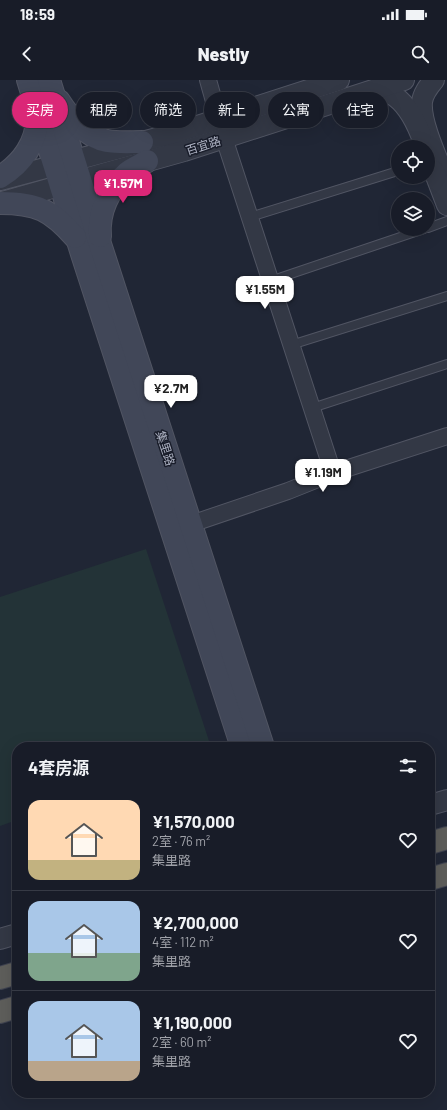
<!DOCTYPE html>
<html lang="zh">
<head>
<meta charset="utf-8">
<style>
	:root { --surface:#181c28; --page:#252934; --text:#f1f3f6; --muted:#9fa1a8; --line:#363a45; --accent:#db2777 }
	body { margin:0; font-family:Barlow,"Noto Sans SC",sans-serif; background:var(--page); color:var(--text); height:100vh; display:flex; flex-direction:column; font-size:15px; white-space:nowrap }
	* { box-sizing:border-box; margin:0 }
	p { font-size:13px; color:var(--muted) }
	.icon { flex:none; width:22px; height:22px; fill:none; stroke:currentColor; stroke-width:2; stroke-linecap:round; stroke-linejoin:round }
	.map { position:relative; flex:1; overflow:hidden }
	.side { position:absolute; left:12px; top:662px; width:423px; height:356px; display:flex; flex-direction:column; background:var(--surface); border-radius:16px; box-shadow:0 4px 16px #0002,0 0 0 1px var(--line) }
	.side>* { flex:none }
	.banner { position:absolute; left:12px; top:12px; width:423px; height:36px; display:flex; gap:8px }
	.controls { position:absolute; left:391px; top:60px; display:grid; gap:8px }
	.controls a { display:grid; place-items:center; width:44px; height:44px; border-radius:50%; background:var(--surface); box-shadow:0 4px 16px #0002,0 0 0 1px var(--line); font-size:20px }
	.price { position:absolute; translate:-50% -34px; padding:0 9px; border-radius:8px; background:#fff; color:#222; font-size:13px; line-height:26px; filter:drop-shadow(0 1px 2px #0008) }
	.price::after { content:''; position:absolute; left:50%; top:24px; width:12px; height:9px; margin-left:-6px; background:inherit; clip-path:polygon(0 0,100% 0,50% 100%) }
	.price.selected { background:var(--accent); color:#fff }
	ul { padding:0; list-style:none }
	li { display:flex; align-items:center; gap:12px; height:100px; padding:0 16px }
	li+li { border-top:1px solid var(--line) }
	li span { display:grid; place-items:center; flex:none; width:112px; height:80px; border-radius:12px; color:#555 }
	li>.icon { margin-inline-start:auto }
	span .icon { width:48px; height:48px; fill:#fffc; stroke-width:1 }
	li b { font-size:17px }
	h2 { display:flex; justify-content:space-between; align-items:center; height:48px; padding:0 16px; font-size:17px }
	.tag { padding:0 14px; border-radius:18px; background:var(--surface); box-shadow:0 4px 16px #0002,0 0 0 1px var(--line); font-size:14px; line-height:36px }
	.tag.selected { background:var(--accent); color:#fff }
	.status { display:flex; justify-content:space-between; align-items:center; height:28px; padding:0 20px; background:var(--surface); direction:ltr }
	.status svg { height:11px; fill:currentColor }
	header { display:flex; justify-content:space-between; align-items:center; height:52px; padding:0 16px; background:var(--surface); font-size:18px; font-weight:800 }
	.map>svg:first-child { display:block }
	.green { fill:#233337 }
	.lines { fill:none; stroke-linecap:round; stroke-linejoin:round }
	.service-casing { stroke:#515563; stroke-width:10 }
	.minor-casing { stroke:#515563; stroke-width:18 }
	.tertiary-casing { stroke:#515563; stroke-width:22 }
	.secondary-casing { stroke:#515563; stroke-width:24 }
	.trunk-casing { stroke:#3e4250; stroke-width:24 }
	.service { stroke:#333845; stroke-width:8 }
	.minor { stroke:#333845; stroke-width:16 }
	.tertiary { stroke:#333845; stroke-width:20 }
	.secondary { stroke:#414758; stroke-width:22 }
	.trunk { stroke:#5e5e5b; stroke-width:22 }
	.labels { text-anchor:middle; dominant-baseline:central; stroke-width:3; stroke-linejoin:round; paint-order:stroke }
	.street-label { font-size:12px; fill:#adb2c2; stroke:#191d2a }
</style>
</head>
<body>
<div class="status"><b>18:59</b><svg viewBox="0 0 49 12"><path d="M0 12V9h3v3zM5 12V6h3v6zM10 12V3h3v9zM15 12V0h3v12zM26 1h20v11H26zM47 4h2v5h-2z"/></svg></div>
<header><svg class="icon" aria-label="back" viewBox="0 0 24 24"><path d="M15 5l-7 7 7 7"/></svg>Nestly<svg class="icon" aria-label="search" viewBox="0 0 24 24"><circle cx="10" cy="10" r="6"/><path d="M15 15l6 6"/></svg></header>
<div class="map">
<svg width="447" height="1030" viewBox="0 0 447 1030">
	<rect width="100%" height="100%" fill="#202635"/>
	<polygon class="green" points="146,469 211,667 17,667 17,740 0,746 0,517"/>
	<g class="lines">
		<defs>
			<g id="service">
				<polyline points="250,137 398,91"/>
				<polyline points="428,148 447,141"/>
				<polyline points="270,201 424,149"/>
				<polyline points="291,265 447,216"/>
				<polyline points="312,328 447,284"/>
			</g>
			<g id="minor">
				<polyline points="208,0 219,39"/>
				<polyline points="224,58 333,393"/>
				<polyline points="191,444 288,411 333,393 447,356"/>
			</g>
			<g id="tertiary">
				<path d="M434 0C429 6 423 13 422 22 420 43 439 82 447 103"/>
				<path d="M376 9C381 11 387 11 391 14 406 22 415 40 421 55"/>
				<polyline points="434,91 447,125"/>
				<polyline points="0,100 176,53 339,0"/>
				<polyline points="2,122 184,71 404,0"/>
				<polyline points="430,725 447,720"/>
				<polyline points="0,859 17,854"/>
			</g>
			<g id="secondary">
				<polyline points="28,0 82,174 242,667"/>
				<polyline points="49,0 101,167 263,667"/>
				<path d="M59 21C69 37 87 57 107 61 118 63 130 62 142 62"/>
				<path d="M0 97C22 84 38 62 37 35"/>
				<path d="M0 123C37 123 51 130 75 157"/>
				<path d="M100 156C98 131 109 109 128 92 133 88 141 85 147 81"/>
			</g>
			<g id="trunk">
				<polyline points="430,763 447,758"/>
				<polyline points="430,799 447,794"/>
				<polyline points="0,898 17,893"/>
				<polyline points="0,932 17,927"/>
			</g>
		</defs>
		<use href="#service" class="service-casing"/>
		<use href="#minor" class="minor-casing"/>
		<use href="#tertiary" class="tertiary-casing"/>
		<use href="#secondary" class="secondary-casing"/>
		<use href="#trunk" class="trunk-casing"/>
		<use href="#service" class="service"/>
		<use href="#minor" class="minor"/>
		<use href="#tertiary" class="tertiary"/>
		<use href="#secondary" class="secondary"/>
		<use href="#trunk" class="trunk"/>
	</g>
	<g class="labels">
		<g class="street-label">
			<text transform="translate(203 65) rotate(-18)">百宜路</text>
			<text transform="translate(166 368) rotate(72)">集里路</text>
		</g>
	</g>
</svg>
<div class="controls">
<a><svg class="icon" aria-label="locate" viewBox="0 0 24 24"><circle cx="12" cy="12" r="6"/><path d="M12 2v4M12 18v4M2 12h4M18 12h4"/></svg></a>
<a><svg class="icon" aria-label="layers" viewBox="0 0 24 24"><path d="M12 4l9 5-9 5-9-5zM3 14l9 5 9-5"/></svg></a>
</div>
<b class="price selected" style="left:123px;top:124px">¥1.57M</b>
<b class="price" style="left:265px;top:230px">¥1.55M</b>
<b class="price" style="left:171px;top:329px">¥2.7M</b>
<b class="price" style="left:323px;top:413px">¥1.19M</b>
<div class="banner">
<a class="tag selected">买房</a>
<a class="tag">租房</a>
<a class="tag">筛选</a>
<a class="tag">新上</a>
<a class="tag">公寓</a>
<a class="tag">住宅</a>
</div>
<section class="side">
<h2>4套房源<svg class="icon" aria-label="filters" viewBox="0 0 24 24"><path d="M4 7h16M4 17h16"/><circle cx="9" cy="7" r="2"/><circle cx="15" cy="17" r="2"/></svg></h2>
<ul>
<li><span style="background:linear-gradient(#ffd9b3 75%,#c2b280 0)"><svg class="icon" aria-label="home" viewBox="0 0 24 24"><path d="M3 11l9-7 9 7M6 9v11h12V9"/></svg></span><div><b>¥1,570,000</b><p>2室 · 76 m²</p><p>集里路</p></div><svg class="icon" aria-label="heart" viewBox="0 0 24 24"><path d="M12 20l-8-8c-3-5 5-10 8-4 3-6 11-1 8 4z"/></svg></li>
<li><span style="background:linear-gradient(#a9c7e8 65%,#7fa58c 0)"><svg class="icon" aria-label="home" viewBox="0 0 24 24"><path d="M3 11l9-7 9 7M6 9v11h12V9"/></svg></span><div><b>¥2,700,000</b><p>4室 · 112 m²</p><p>集里路</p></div><svg class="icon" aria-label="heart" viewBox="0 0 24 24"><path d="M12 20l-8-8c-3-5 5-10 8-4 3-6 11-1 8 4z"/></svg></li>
<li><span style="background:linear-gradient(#a9c7e8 75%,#b9a48a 0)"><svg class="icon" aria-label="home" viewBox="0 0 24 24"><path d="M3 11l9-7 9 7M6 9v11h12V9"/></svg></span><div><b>¥1,190,000</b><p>2室 · 60 m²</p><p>集里路</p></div><svg class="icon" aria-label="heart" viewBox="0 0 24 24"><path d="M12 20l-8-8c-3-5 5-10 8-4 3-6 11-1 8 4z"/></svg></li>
</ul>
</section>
</div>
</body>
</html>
